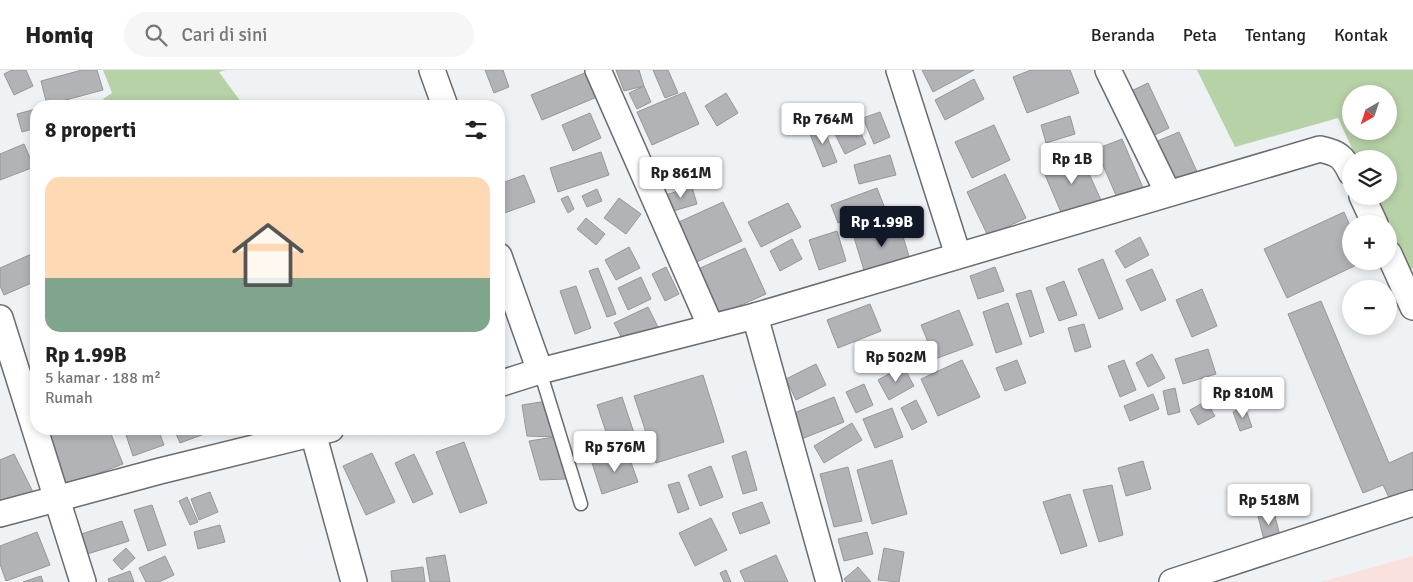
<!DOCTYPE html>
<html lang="id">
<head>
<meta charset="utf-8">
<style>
	:root { --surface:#fff; --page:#f6f6f6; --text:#222; --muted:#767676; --line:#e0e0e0; --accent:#111827 }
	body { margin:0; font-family:Signika,sans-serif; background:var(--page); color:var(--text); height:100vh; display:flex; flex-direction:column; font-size:19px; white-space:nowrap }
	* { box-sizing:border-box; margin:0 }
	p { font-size:16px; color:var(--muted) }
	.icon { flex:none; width:28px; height:28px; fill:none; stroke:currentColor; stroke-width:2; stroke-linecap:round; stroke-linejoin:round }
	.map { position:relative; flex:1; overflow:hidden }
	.drawer { position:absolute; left:30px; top:30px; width:475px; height:335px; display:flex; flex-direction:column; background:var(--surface); border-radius:20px; box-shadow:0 2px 8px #0003 }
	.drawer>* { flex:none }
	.needle { width:32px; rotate:219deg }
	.buttons { position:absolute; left:1342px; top:15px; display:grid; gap:10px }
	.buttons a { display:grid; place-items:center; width:55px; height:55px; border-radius:50%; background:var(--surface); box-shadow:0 2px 8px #0003; font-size:25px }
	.price { position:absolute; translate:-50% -42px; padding:0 11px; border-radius:5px; background:#fff; color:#222; font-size:16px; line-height:32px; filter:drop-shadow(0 1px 2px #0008) }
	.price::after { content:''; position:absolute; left:50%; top:30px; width:15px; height:11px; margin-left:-8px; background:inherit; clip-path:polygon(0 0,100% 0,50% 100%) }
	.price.active { background:var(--accent); color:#fff }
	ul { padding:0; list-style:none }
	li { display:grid; align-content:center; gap:10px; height:265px; padding:0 15px }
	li+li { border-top:1px solid var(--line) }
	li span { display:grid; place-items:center; height:155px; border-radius:15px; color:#555 }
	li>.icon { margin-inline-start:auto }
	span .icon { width:90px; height:90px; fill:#fffc; stroke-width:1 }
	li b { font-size:21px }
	h2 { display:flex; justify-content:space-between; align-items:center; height:60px; padding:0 15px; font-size:21px }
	header { display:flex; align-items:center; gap:30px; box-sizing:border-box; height:70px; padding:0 25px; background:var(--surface); border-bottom:1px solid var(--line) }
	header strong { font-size:24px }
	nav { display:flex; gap:28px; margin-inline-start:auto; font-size:18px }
	.search { width:350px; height:45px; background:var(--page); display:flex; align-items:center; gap:12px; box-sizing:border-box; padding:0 18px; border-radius:28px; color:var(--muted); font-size:19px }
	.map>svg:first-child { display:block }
	.industrial { fill:#fbe1dd }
	.green { fill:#b7d2a7; fill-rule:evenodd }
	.building { fill:#b1b3b6; stroke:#959799 }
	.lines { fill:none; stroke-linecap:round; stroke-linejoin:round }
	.service-casing { stroke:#6a6c6f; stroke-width:15 }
	.minor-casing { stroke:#6a6c6f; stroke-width:28 }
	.service { stroke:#fff; stroke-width:12 }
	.minor { stroke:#fff; stroke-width:25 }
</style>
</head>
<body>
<header>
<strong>Homiq</strong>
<div class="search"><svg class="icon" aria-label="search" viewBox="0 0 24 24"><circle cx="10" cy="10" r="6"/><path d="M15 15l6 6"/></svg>Cari di sini</div>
<nav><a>Beranda</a><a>Peta</a><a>Tentang</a><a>Kontak</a></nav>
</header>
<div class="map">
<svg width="1413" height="512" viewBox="0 0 1413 512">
	<rect width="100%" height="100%" fill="#eff2f5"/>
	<polygon class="industrial" points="1413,486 1413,512 1320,512"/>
	<g class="green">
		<polygon points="103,0 226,0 219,2 244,36 107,36 103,29 112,23"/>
		<path d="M1197 0H1413V198L1409 200 1375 126H1389V89H1357L1338 48 1235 77ZM1351 24H1389V61H1351Z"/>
	</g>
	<g class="building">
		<polygon points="12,0 26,0 33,16 14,25 4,4"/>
		<polygon points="82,0 97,0 103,20 47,35 41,11"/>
		<polygon points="485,0 503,0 509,17 494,23"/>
		<polygon points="616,0 639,0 644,16 624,21"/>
		<polygon points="653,0 668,0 678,23 665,28"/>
		<polygon points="922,0 974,0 933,22"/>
		<polygon points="1031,0 1070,0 1079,23 1027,43 1013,7"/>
		<polygon points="587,2 597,27 542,50 531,25"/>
		<polygon points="974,9 984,29 945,50 935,30"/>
		<polygon points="1148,13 1169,58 1149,68 1127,23"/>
		<polygon points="644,16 651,32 637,39 629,23"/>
		<polygon points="685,22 699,54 652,75 637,42"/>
		<polygon points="726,23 738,43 717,56 705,36"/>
		<polygon points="36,39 36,58 22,62 17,44"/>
		<polygon points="880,42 890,67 874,74 863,48"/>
		<polygon points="590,43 601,68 573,81 562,55"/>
		<polygon points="852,46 866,74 845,84 831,56"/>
		<polygon points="1070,46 1075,64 1046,73 1041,55"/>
		<polygon points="822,54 837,92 823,97 808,59"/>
		<polygon points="994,55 1010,90 972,108 955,72"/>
		<polygon points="1179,62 1199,106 1173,118 1153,73"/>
		<polygon points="1122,69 1144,120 1118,130 1096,79"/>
		<polygon points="24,74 34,97 0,110 0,84"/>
		<polygon points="601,82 609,105 558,122 550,98"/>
		<polygon points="1080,84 1101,130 1063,147 1043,100"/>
		<polygon points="890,85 896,105 859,114 854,95"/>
		<polygon points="1005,104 1026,148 988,166 967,122"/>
		<polygon points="524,105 535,132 499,145 499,114"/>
		<polygon points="692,117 697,134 670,142 665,125"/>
		<polygon points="877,118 884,136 838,153 831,135"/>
		<polygon points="597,119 602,131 587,137 582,126"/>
		<polygon points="568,126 574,139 568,143 561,129"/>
		<polygon points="619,128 641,144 626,164 604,148"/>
		<polygon points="723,132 742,171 688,196 670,156"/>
		<polygon points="788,133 801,157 761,177 748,152"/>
		<polygon points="1344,142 1351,158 1351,191 1365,191 1287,228 1264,179"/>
		<polygon points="586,148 605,164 596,175 577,159"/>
		<polygon points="898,150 911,193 866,207 853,164"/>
		<polygon points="837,161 846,191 819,200 809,170"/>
		<polygon points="1140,167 1149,185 1125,198 1115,181"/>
		<polygon points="792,169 802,189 780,201 770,181"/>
		<polygon points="629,177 640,198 616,210 605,190"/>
		<polygon points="745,178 766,224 717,246 696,200"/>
		<polygon points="36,182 36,211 4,225 0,216 0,198"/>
		<polygon points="1103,189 1123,239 1099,249 1078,199"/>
		<polygon points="666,197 679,224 665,231 652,204"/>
		<polygon points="995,197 1004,221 978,229 970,206"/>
		<polygon points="598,198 616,244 607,247 589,201"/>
		<polygon points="1152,199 1166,230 1141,241 1126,210"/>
		<polygon points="641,207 651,229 628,240 618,218"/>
		<polygon points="1064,211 1077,245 1059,251 1046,218"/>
		<polygon points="576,216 591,258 575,264 560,221"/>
		<polygon points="1202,219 1217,256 1192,267 1176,230"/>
		<polygon points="1031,220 1044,262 1030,267 1016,224"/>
		<polygon points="1321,231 1389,393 1413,382 1413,427 1393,436 1383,415 1363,423 1288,244"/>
		<polygon points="1008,233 1022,274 996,283 983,242"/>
		<polygon points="870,234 881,261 838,278 827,250"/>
		<polygon points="648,237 658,257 625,274 614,253"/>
		<polygon points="959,240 973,275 935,289 921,255"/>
		<polygon points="1084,254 1091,277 1075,282 1068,258"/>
		<polygon points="1208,279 1216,304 1183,314 1175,289"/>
		<polygon points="1152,284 1165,308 1148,317 1136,293"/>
		<polygon points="962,290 980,327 938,346 921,309"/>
		<polygon points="1017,290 1026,313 1005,321 996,298"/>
		<polygon points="1124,290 1136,320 1120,327 1108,296"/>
		<polygon points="816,294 826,315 796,330 786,309"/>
		<polygon points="903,296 914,316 889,330 878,310"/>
		<polygon points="703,305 724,372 656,393 634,326"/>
		<polygon points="864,314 873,335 856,343 846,322"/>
		<polygon points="1175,318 1180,342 1168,345 1163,321"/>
		<polygon points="1153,324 1159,339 1130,351 1124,336"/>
		<polygon points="622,327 635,366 610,374 597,335"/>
		<polygon points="834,327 844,352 799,370 789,345"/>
		<polygon points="916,330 927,352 912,360 901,338"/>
		<polygon points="547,331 555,367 527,366 522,335"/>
		<polygon points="1206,331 1215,346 1198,355 1190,340"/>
		<polygon points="1245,337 1252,357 1240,361 1233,342"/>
		<polygon points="892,338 903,367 875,378 863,349"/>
		<polygon points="852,353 862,370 824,393 814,376"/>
		<polygon points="66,359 109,359 123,394 60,418 41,368"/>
		<polygon points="124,359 158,359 164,375 133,386"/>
		<polygon points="174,359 205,359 207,363 180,373"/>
		<polygon points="555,367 566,409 540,410 529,371"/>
		<polygon points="464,372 487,433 460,443 436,382"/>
		<polygon points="627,381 638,412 602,424 592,393"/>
		<polygon points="746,381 757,420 743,424 732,386"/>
		<polygon points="372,383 395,432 366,445 343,396"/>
		<polygon points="14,384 35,426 0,441 0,390"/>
		<polygon points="414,384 433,424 413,433 395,393"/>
		<polygon points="892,390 907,444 872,454 857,400"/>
		<polygon points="1143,391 1151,419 1126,426 1118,398"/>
		<polygon points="711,396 723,427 700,436 688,405"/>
		<polygon points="848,397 862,451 834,457 820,404"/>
		<polygon points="679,412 689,439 678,443 668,415"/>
		<polygon points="1112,415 1123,465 1099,472 1083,420"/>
		<polygon points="210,422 218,442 199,450 191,429"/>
		<polygon points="1070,424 1087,476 1061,484 1043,432"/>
		<polygon points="187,427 198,452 190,455 179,431"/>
		<polygon points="762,432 770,453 740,464 732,443"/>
		<polygon points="1272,434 1282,474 1266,478 1256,438"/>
		<polygon points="152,435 166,475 148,481 134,440"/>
		<polygon points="711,448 727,480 695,496 679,463"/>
		<polygon points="122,451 129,471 84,485 78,465"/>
		<polygon points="220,455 225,472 198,479 194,462"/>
		<polygon points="37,462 50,495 6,511 0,494 0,476"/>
		<polygon points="867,462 873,484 844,491 838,469"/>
		<polygon points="126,478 135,488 122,500 113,490"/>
		<polygon points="884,478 904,482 899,512 878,510"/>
		<polygon points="445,485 450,512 430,512 426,488"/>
		<polygon points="776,485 788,512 745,512 740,501"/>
		<polygon points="165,486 174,505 159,512 146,512 139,498"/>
		<polygon points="423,497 425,512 392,512 391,501"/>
		<polygon points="858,497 871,512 846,512 844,509"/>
		<polygon points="726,500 731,512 724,512 720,503"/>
		<polygon points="130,501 134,512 109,512 108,509"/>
		<polygon points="41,506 43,512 23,512"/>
	</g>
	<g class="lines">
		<defs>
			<polyline id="service" points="540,301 581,434"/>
			<g id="minor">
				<polyline points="432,0 445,36"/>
				<polyline points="598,0 711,257"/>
				<polyline points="899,0 958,185"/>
				<polyline points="1108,0 1168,123"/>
				<polyline points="1362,126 1375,154"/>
				<polyline points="1389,184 1413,237"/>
				<polyline points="499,186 540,301"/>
				<polyline points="755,246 829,512"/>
				<polyline points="0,248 83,512"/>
				<path d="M499 314 540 301 755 246 1320 79C1338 83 1343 86 1351 103"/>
				<polyline points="313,363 354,512"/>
				<polyline points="0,444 160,401 331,359"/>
				<polyline points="1172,512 1413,433"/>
			</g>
		</defs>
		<use href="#service" class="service-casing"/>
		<use href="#minor" class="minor-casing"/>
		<use href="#service" class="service"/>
		<use href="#minor" class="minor"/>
	</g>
</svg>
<div class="buttons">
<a><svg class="needle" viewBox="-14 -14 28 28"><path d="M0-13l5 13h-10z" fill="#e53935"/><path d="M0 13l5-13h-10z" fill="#767676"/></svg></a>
<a><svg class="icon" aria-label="layers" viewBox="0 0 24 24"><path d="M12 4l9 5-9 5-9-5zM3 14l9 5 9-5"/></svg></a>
<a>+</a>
<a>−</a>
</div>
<b class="price" style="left:823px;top:75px">Rp 764M</b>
<b class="price" style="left:1072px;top:115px">Rp 1B</b>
<b class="price" style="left:681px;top:129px">Rp 861M</b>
<b class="price active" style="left:882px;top:178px">Rp 1.99B</b>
<b class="price" style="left:896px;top:313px">Rp 502M</b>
<b class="price" style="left:1243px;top:349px">Rp 810M</b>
<b class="price" style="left:615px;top:403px">Rp 576M</b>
<b class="price" style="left:1269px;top:456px">Rp 518M</b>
<section class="drawer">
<h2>8 properti<svg class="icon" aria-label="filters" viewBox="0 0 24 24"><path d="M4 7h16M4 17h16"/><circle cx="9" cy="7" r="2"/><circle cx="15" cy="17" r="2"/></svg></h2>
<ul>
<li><span style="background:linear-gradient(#ffd9b3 65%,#7fa58c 0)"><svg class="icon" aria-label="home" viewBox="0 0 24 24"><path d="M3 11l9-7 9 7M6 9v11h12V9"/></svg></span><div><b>Rp 1.99B</b><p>5 kamar · 188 m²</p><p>Rumah</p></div></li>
</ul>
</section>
</div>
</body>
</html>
